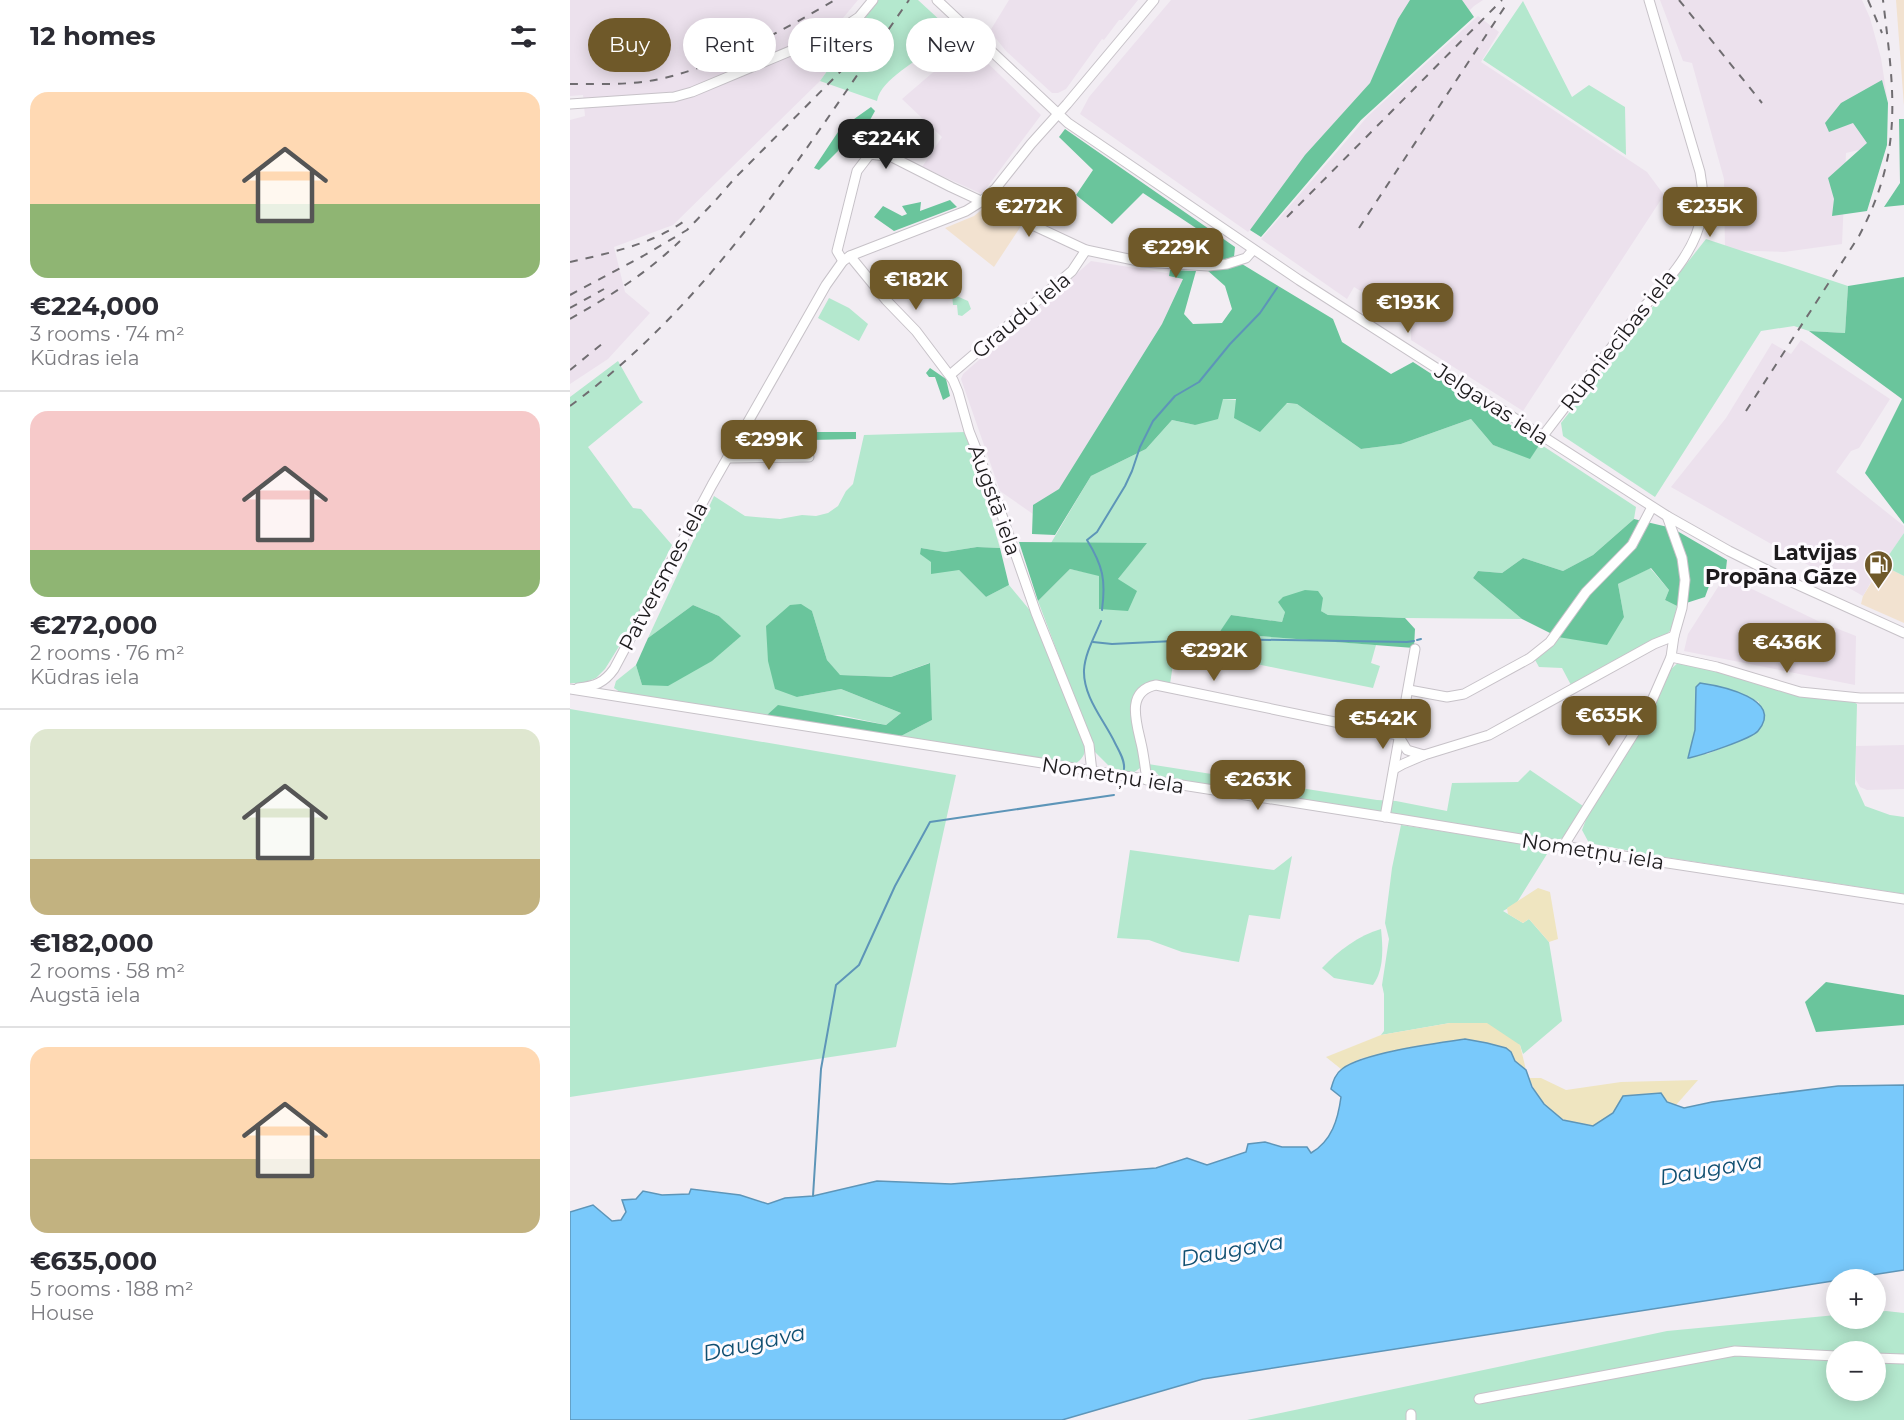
<!DOCTYPE html>
<html lang="en">
<head>
<meta charset="utf-8">
<style>
	:root { --surface:#fff; --page:#f2f2f3; --text:#2b2b33; --muted:#7c7c81; --line:#e1e1e2; --accent:#6f5929 }
	body { margin:0; font-family:Montserrat,sans-serif; background:var(--page); color:var(--text); height:100vh; display:flex; flex-direction:column; font-size:22px; white-space:nowrap }
	* { box-sizing:border-box; margin:0 }
	p { font-size:20px; color:var(--muted) }
	.icon { flex:none; width:33px; height:33px; fill:none; stroke:currentColor; stroke-width:2; stroke-linecap:round; stroke-linejoin:round }
	.map { position:relative; flex:1; overflow:hidden }
	.panel { display:flex; flex-direction:column; background:var(--surface); width:570px }
	.panel>* { flex:none }
	.top-card { position:absolute; left:18px; top:18px; width:570px; height:54px; display:flex; gap:12px }
	.fabs { position:absolute; left:1256px; top:1269px; display:grid; gap:12px }
	.fabs a { display:grid; place-items:center; width:60px; height:60px; border-radius:50%; background:var(--surface); box-shadow:0 3px 15px #0003; font-size:30px }
	.price { position:absolute; translate:-50% -51px; padding:0 14px; border-radius:12px; background:var(--accent); color:#fff; font-size:20px; line-height:39px; filter:drop-shadow(0 2px 3px #0008) }
	.price::after { content:''; position:absolute; left:50%; top:36px; width:18px; height:14px; margin-left:-9px; background:inherit; clip-path:polygon(0 0,100% 0,50% 100%) }
	.price.on { background:#222; color:#fff }
	ul { padding:0; list-style:none }
	li { display:grid; align-content:center; gap:12px; height:318px; padding:0 30px }
	li+li { border-top:2px solid var(--line) }
	li span { display:grid; place-items:center; height:186px; border-radius:18px; color:#555 }
	li>.icon { margin-inline-start:auto }
	span .icon { width:108px; height:108px; fill:#fffc; stroke-width:1 }
	li b { font-size:26px }
	h2 { display:flex; justify-content:space-between; align-items:center; height:72px; padding:0 30px; font-size:26px }
	.tag { padding:0 21px; border-radius:27px; background:var(--surface); box-shadow:0 3px 15px #0003; font-size:21px; line-height:54px }
	.tag.on { background:var(--accent); color:#fff }
	main { display:flex; flex:1; min-height:0 }
	.map>svg:first-child { display:block }
	.commercial { fill:#f2e2d0 }
	.built { fill:#ece1ed }
	.green { fill:#b4e8ce; fill-rule:evenodd }
	.forest { fill:#6ac59c }
	.sand { fill:#efe5c0 }
	.water { fill:#79c9fb; stroke:#5d95b8; stroke-width:1.5 }
	.lines { fill:none; stroke-linecap:round; stroke-linejoin:round }
	.stream { stroke:#5d95b8; stroke-width:2 }
	.minor-casing { stroke:#c7c2c8; stroke-width:11 }
	.minor { stroke:#fff; stroke-width:9 }
	.rail { stroke:#706d71; stroke-width:2; stroke-dasharray:8 8; stroke-linecap:butt }
	.labels { text-anchor:middle; dominant-baseline:central; stroke-width:6; stroke-linejoin:round; paint-order:stroke }
	.street-label { font-size:21px; fill:#1d1b1d; stroke:#fefbff }
	.poi-label { font-size:21px; font-weight:bold; fill:#1d1b1d; stroke:#fefbff; text-anchor:end }
	.water-label { font-size:22px; font-style:italic; fill:#114f71; stroke:#fefbff }
</style>
</head>
<body>
<main>
<section class="panel">
<h2>12 homes<svg class="icon" aria-label="filters" viewBox="0 0 24 24"><path d="M4 7h16M4 17h16"/><circle cx="9" cy="7" r="2"/><circle cx="15" cy="17" r="2"/></svg></h2>
<ul>
<li><span style="background:linear-gradient(#ffd9b3 60%,#8fb573 0)"><svg class="icon" aria-label="home" viewBox="0 0 24 24"><path d="M3 11l9-7 9 7M6 9v11h12V9"/></svg></span><div><b>€224,000</b><p>3 rooms · 74 m²</p><p>Kūdras iela</p></div></li>
<li><span style="background:linear-gradient(#f6c9c9 75%,#8fb573 0)"><svg class="icon" aria-label="home" viewBox="0 0 24 24"><path d="M3 11l9-7 9 7M6 9v11h12V9"/></svg></span><div><b>€272,000</b><p>2 rooms · 76 m²</p><p>Kūdras iela</p></div></li>
<li><span style="background:linear-gradient(#dfe7d0 70%,#c2b280 0)"><svg class="icon" aria-label="home" viewBox="0 0 24 24"><path d="M3 11l9-7 9 7M6 9v11h12V9"/></svg></span><div><b>€182,000</b><p>2 rooms · 58 m²</p><p>Augstā iela</p></div></li>
<li><span style="background:linear-gradient(#ffd9b3 60%,#c2b280 0)"><svg class="icon" aria-label="home" viewBox="0 0 24 24"><path d="M3 11l9-7 9 7M6 9v11h12V9"/></svg></span><div><b>€635,000</b><p>5 rooms · 188 m²</p><p>House</p></div></li>
</ul>
</section>
<div class="map">
<svg width="1334" height="1420" viewBox="0 0 1334 1420">
	<rect width="100%" height="100%" fill="#f2edf3"/>
	<g class="commercial">
		<polygon points="1326,0 1334,0 1334,106"/>
		<polygon points="415,207 451,226 424,267 375,228 404,216"/>
		<polygon points="1312,565 1334,576 1334,623 1291,604 1293,596"/>
	</g>
	<g class="built">
		<polygon points="0,0 288,0 273,18 287,27 250,81 103,225 44,247 55,292 80,313 38,359 0,384 0,120 15,116 13,95 0,96"/>
		<polygon points="439,0 568,0 552,20 549,20 534,40 532,39 496,89 488,93 482,93 436,51 420,31"/>
		<polygon points="601,0 913,0 904,6 678,232 510,114 519,97"/>
		<polygon points="1090,0 1292,0 1300,18 1311,58 1317,97 1314,144 1276,153 1272,244 1214,252 1155,250 1154,179 1122,63 1113,61"/>
		<polygon points="908,16 929,32 911,62 1077,172 1094,195 953,411 841,340 841,329 822,318 799,301 801,297 784,287 777,299 691,239 798,116"/>
		<polygon points="397,43 471,115 412,194 352,167 372,137 332,99"/>
		<polygon points="521,261 616,276 595,322 473,521 430,491 391,379 393,374"/>
		<polygon points="1231,340 1320,399 1289,448 1281,451 1266,472 1334,526 1334,533 1302,580 1293,596 1101,487 1156,418 1202,343 1221,354"/>
		<polygon points="1155,576 1248,621 1286,636 1285,685 1114,651 1118,634"/>
		<polygon points="1334,745 1334,789 1297,790 1290,787 1286,780 1286,746"/>
	</g>
	<g class="green">
		<path d="M308 0H348L373 23C370 30 368 39 363 45 349 62 311 78 307 101L250 81Z"/>
		<polygon points="953,1 1002,97 1019,85 1055,107 1056,155 913,60"/>
		<polygon points="1136,239 1278,286 1275,333 1239,331 1224,326 1191,331 1085,497 993,436 991,423"/>
		<polygon points="382,294 398,301 401,309 392,316 388,315 387,305 383,305"/>
		<polygon points="259,298 279,308 298,324 289,341 248,318"/>
		<polygon points="48,361 70,400 73,402 18,447 63,508 71,509 102,545 61,627 35,669 26,678 13,683 0,683 0,397"/>
		<path d="M652 399 727 404 791 449 831 444 901 419 923 445 960 458 970 444 1066 507 1064 519 1023 555 993 571 953 558 932 573 908 571 903 578 952 619 835 618 758 615 751 611 715 612 712 622 661 615 650 633 806 645 801 663 810 666 803 688 643 655 605 651 600 684C586 682 576 680 567 691L571 761 570 768 563 773 542 769 525 752 468 601 500 569 548 579 576 543H481L521 476 576 449 602 420 625 425Z"/>
		<path d="M396 432 430 548 407 547 375 552 351 548 389 570 416 597 439 585 463 614 515 742C516 753 514 758 505 764L331 736 362 720 359 663 321 677 269 675 257 660 242 611 227 697 271 689 331 713 316 725 270 715 196 716 50 692 44 688 46 681 66 665 72 685 170 636 149 616 123 605 78 638 144 496 175 516 210 519 232 515 246 516 258 513 268 506 276 491 283 484 294 435Z"/>
		<polygon points="1334,533 1334,576 1312,565"/>
		<polygon points="1080,568 1099,590 1095,600 1107,606 1103,627 1098,633 1001,685 992,668 969,667 964,658 988,637 1054,617 1048,584"/>
		<path d="M1110 661 1280 700 1287 704 1285 784 1295 806 1320 815 1334 817V894L1081 855 1019 843 1012 830 1020 809 1100 670ZM1130 683 1162 691 1189 702 1178 737 1137 754 1120 753 1125 730 1126 687Z"/>
		<polygon points="0,709 386,775 326,1047 0,1097"/>
		<polygon points="578,764 807,800 826,801 877,811 882,783 948,782 960,770 1013,806 996,837 987,840 590,777 585,771 581,771"/>
		<polygon points="831,825 975,847 977,854 946,904 933,911 953,923 959,919 979,942 992,1021 953,1054 950,1045 880,1023 811,1035 814,1031 814,994 812,985 819,939 815,923 822,868"/>
		<polygon points="560,850 704,870 722,856 710,919 679,915 669,962 612,952 579,940 547,938"/>
		<path d="M811 929C813 948 814 970 803 985L764 978 752 968C768 951 789 935 811 929Z"/>
		<path d="M1316 1311 1334 1313V1420H677L1097 1331 1266 1315V1318H1305V1312ZM1266 1352H1305V1390H1266Z"/>
	</g>
	<g class="forest">
		<polygon points="840,0 892,0 904,17 791,120 691,237 680,230 735,155 800,83 828,19"/>
		<polygon points="1312,80 1318,103 1317,145 1297,211 1262,216 1264,199 1258,178 1297,143 1283,123 1259,132 1255,123 1271,103"/>
		<polygon points="301,107 305,111 296,127 275,133 268,151 249,170 244,168 270,129"/>
		<polygon points="1329,119 1334,119 1334,205 1314,207 1330,183"/>
		<polygon points="495,129 665,247 664,257 641,262 640,252 647,242 573,193 542,224 506,195 523,170 489,137"/>
		<polygon points="380,200 387,207 324,231 304,217 313,206 332,216 337,214 332,206 351,202 350,211"/>
		<polygon points="672,264 763,319 772,342 821,374 843,362 970,444 960,459 923,445 901,419 831,444 791,449 727,404 717,403 690,432 664,418 666,399 653,399 648,419 625,425 602,420 576,449 521,476 485,535 462,534 463,505 489,489 592,324 613,279 599,276 600,270 626,271 614,314 623,324 652,323 662,309 655,286 637,270"/>
		<polygon points="1334,277 1334,524 1295,473 1332,399 1239,331 1275,333 1278,286"/>
		<polygon points="360,368 376,379 380,396 373,400 365,377 359,377 356,373"/>
		<polygon points="241,432 286,432 286,439 240,440 238,454 178,454 183,442 218,442"/>
		<polygon points="1064,519 1102,528 1157,560 1156,569 1142,578 1135,597 1107,606 1095,600 1099,590 1081,568 1048,584 1054,617 1037,645 988,637 952,619 903,578 908,571 932,573 953,558 993,571 1023,555"/>
		<polygon points="449,542 577,543 548,579 567,591 558,611 529,609 529,576 500,569 468,601"/>
		<polygon points="407,547 430,548 439,585 416,597 389,570 361,574 361,562 350,554 351,548 375,552"/>
		<polygon points="735,590 748,591 753,598 751,611 758,615 835,618 845,629 844,648 649,633 661,615 712,622 715,612 708,602 713,597"/>
		<polygon points="231,604 242,611 257,660 270,675 321,677 360,663 362,720 331,736 196,716 208,705 316,725 331,713 271,689 227,697 205,689 198,661 196,626 220,605"/>
		<polygon points="123,605 149,616 171,636 142,661 98,686 72,685 66,665 78,638"/>
		<polygon points="1256,982 1334,995 1334,1025 1246,1032 1235,1002"/>
	</g>
	<g class="sand">
		<polygon points="968,888 980,892 988,939 979,942 959,919 953,923 938,914 937,908"/>
		<polygon points="880,1023 917,1023 950,1045 956,1070 945,1061 941,1052 792,1058 771,1069 756,1057 811,1035"/>
		<path d="M959 1078H971L996 1090 1051 1082 1128 1080 1106 1105 1097 1102 1043 1113 1023 1126C1014 1124 1004 1123 995 1120 979 1115 965 1093 959 1078Z"/>
	</g>
	<g class="water">
		<path d="M1130 683C1151 686 1215 699 1188 731 1181 739 1132 755 1119 758H1118L1125 730 1126 687Z"/>
		<path d="M895 1039 917 1043 936 1048 941 1052 945 1061 956 1070 962 1087 974 1104 993 1120 1023 1126 1043 1113 1053 1096 1091 1093 1097 1102 1114 1108 1142 1102 1268 1086 1334 1085V1270L633 1379 492 1420H0V1212L23 1205 42 1221 51 1220 56 1212 52 1200 66 1199 73 1191 92 1195 119 1194 121 1189 170 1195 198 1204 215 1198 243 1196 307 1181 381 1184 586 1168 617 1158 637 1165 676 1152 678 1144 695 1142 712 1147H737L741 1153C762 1141 768 1119 771 1097L761 1089C763 1082 765 1074 772 1069 793 1053 867 1043 895 1039Z"/>
	</g>
	<g class="lines">
		<g class="stream">
			<path d="M532 610C536 580 533 566 517 540L527 532 555 486 562 471 570 447 583 421 605 396 629 382 660 344 690 313 707 288"/>
			<path d="M531 621C525 636 515 653 514 670 513 697 534 720 545 743 549 751 555 760 554 769"/>
			<polyline points="847,640 851,639"/>
			<polyline points="523,642 542,644 645,639 837,642 844,641"/>
			<polyline points="243,1196 251,1069 266,985 289,965 325,886 360,822 544,795"/>
		</g>
		<defs>
			<g id="minor">
				<polyline points="367,0 498,123 729,280 1097,516 1159,551 1215,579 1334,633"/>
				<polyline points="0,104 104,97 122,92 268,31 289,17 303,0"/>
				<polyline points="280,256 316,300 346,331 383,380 388,392 399,431 428,504 466,613 519,745 522,772"/>
				<polyline points="273,261 267,251 287,171 300,154 322,157 381,187 516,250 573,262 638,266 657,264 676,258 683,250"/>
				<polyline points="380,375 502,271 516,250"/>
				<path d="M972 437C1004 395 1036 354 1069 313 1089 289 1114 265 1126 235 1134 215 1134 193 1130 172L1079 0"/>
				<polyline points="158,458 239,457"/>
				<polyline points="1101,657 1147,667 1230,692 1290,698 1334,698"/>
				<path d="M8 688C25 686 34 683 44 669L142 485 256 285 273 261 280 256 396 211 412 201 426 188 461 144 497 104 584 0"/>
				<polyline points="0,689 829,819 1078,860 1334,899"/>
				<polyline points="839,690 877,697 894,694 960,658 980,642 1016,592 1062,545 1082,507"/>
				<polyline points="854,755 919,735 1084,644 1104,636"/>
				<polyline points="824,769 833,764 854,755 837,750 828,735"/>
				<path d="M577 780C575 768 574 755 571 743 566 721 556 691 586 685L828 735"/>
				<polyline points="815,817 845,649"/>
				<polyline points="994,845 1076,714 1101,657 1104,636 1112,608 1115,580 1112,558 1097,516"/>
				<polyline points="1305,1358 1334,1359"/>
				<polyline points="909,1399 1165,1351 1266,1356"/>
				<polyline points="841,1420 841,1414"/>
			</g>
		</defs>
		<use href="#minor" class="minor-casing"/>
		<use href="#minor" class="minor"/>
		<g class="rail">
			<polyline points="1109,0 1192,103"/>
			<polyline points="1298,0 1312,33"/>
			<path d="M0 84C26 84 53 85 79 81 140 71 212 31 265 0"/>
			<polyline points="717,217 932,0"/>
			<polyline points="789,228 936,5"/>
			<path d="M0 262C40 253 84 244 117 219"/>
			<polyline points="0,295 73,256 117,230 144,202 165,178 277,65"/>
			<polyline points="0,308 34,289"/>
			<path d="M0 319C40 296 77 273 110 241"/>
			<polyline points="0,370 33,343"/>
			<path d="M0 406C146 298 236 147 339 0"/>
			<path d="M1176 411 1289 236C1334 151 1324 92 1313 0"/>
		</g>
	</g>
	<defs>
		<symbol id="fuel-pin" viewBox="-11 -11 22 30"><path d="M0 17L-7.5 6A9.5 9.5 0 1 1 7.5 6Z" fill="#6f5929" stroke="#fefbff"/><path d="M-5.5-6h7V0h2V4h1.3V-2.5L3-4.5l.8-.8L6-3V5H2.5V1h-1V6h-7ZM-4.2-4.7v3.2H.2V-4.7Z" fill="#fff"/></symbol>
	</defs>
	<g fill-rule="evenodd">
		<use href="#fuel-pin" x="1292" y="548" width="33" height="45"/>
	</g>
	<g class="labels">
		<g class="street-label">
			<text transform="translate(451 315) rotate(-40)">Graudu iela</text>
			<text transform="translate(1048 340) rotate(-52)">Rūpniecības iela</text>
			<text transform="translate(922 404) rotate(33)">Jelgavas iela</text>
			<text transform="translate(425 500) rotate(70)">Augstā iela</text>
			<text transform="translate(93 576) rotate(-62)">Patversmes iela</text>
			<text transform="translate(543 775) rotate(9)">Nometņu iela</text>
			<text transform="translate(1023 851) rotate(9)">Nometņu iela</text>
		</g>
		<g class="poi-label">
			<text x="1287" y="552">Latvijas<tspan x="1287" dy="24">Propāna Gāze</tspan></text>
		</g>
		<g class="water-label">
			<text transform="translate(1141 1169) rotate(-10)">Daugava</text>
			<text transform="translate(662 1250) rotate(-10)">Daugava</text>
			<text transform="translate(184 1343) rotate(-12)">Daugava</text>
		</g>
	</g>
</svg>
<div class="fabs">
<a>+</a>
<a>−</a>
</div>
<b class="price on" style="left:316px;top:170px">€224K</b>
<b class="price" style="left:459px;top:238px">€272K</b>
<b class="price" style="left:1140px;top:238px">€235K</b>
<b class="price" style="left:606px;top:279px">€229K</b>
<b class="price" style="left:346px;top:311px">€182K</b>
<b class="price" style="left:838px;top:334px">€193K</b>
<b class="price" style="left:199px;top:471px">€299K</b>
<b class="price" style="left:1217px;top:674px">€436K</b>
<b class="price" style="left:644px;top:682px">€292K</b>
<b class="price" style="left:1039px;top:747px">€635K</b>
<b class="price" style="left:813px;top:750px">€542K</b>
<b class="price" style="left:688px;top:811px">€263K</b>
<div class="top-card">
<a class="tag on">Buy</a>
<a class="tag">Rent</a>
<a class="tag">Filters</a>
<a class="tag">New</a>
</div>
</div>
</main>
</body>
</html>
